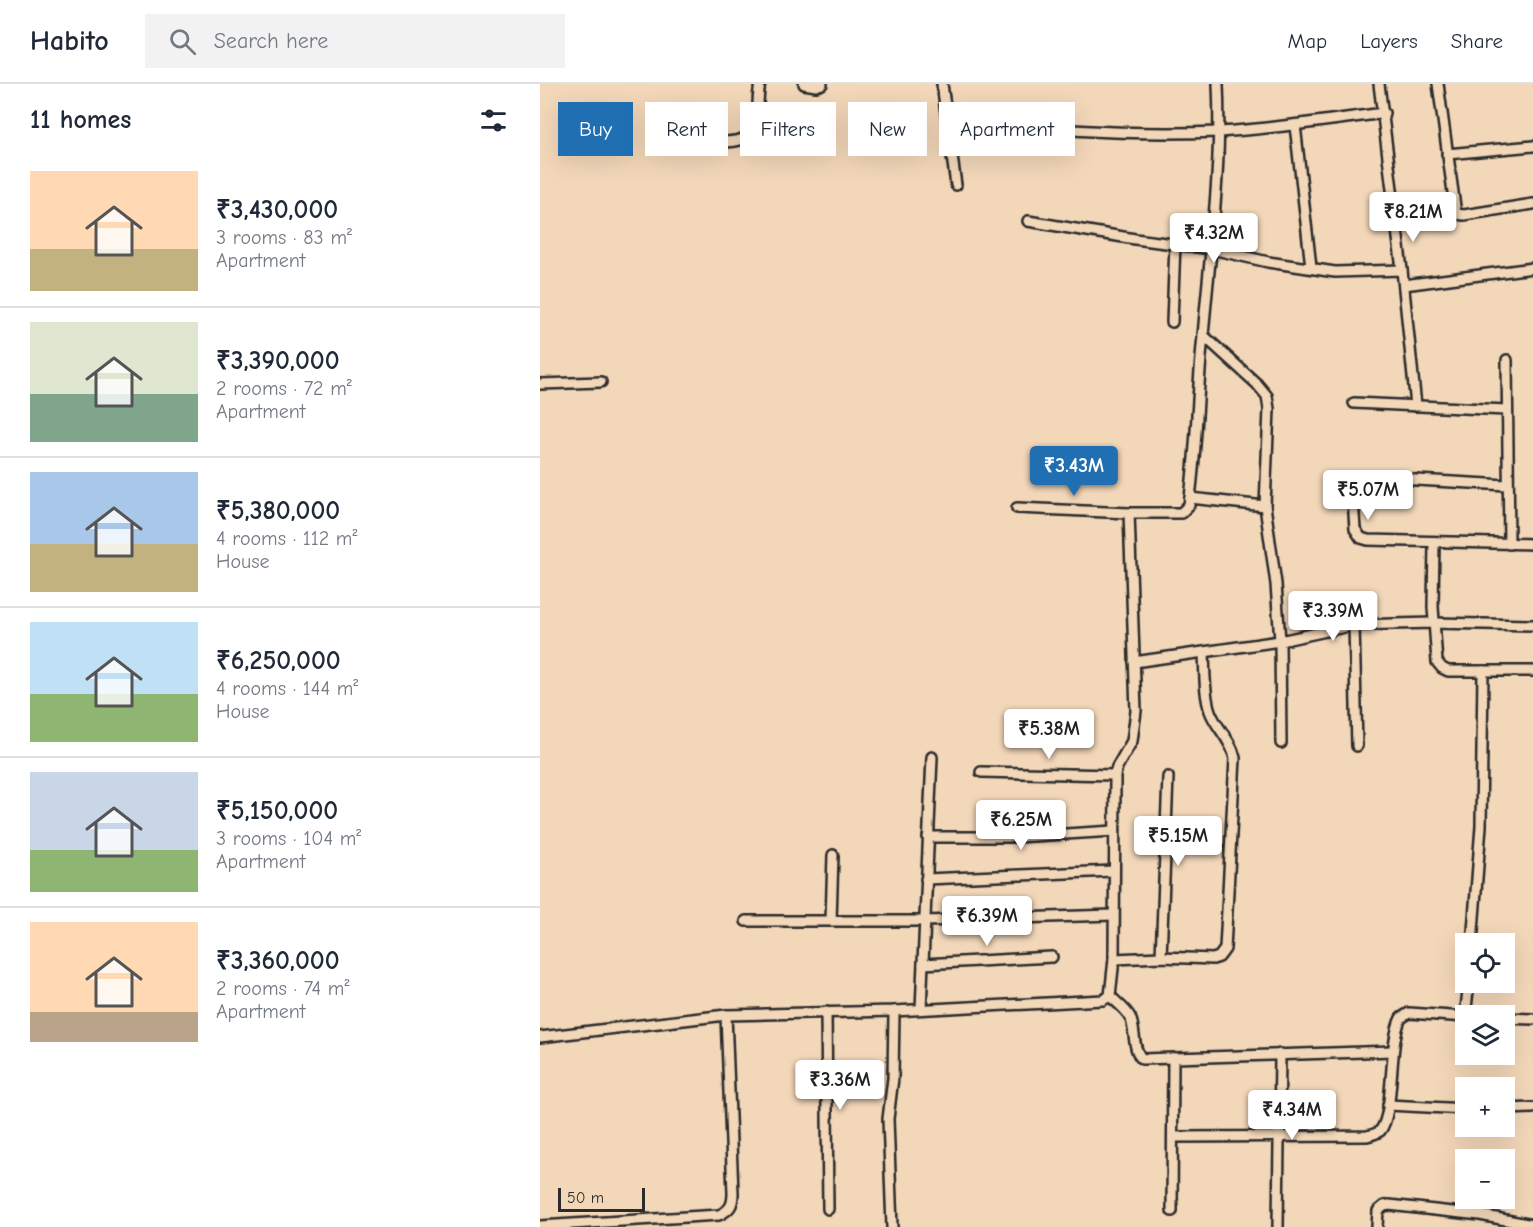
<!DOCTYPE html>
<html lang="en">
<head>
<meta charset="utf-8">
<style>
	:root { --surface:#fff; --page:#f2f2f3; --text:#1f2937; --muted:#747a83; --line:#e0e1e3; --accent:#1f6fb2 }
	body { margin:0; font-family:"Comic Neue",sans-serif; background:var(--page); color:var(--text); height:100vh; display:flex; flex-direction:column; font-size:22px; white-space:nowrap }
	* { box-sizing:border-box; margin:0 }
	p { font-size:20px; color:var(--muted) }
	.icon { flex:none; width:33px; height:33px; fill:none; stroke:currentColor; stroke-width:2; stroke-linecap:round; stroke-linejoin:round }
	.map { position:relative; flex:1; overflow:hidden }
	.side { display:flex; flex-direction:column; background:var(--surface); width:540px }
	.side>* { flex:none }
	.hud { position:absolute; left:18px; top:18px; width:570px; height:54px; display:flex; gap:12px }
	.tools { position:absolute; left:915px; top:849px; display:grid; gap:12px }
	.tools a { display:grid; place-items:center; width:60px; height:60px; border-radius:0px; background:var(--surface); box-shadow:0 6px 24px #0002; font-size:30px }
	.scale { position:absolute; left:18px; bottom:15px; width:87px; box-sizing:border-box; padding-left:6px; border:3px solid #2b2b2b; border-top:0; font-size:16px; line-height:21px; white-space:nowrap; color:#2b2b2b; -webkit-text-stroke:4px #f3d7b9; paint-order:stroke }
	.price { position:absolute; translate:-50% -51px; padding:0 14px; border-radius:6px; background:#fff; color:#222; font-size:20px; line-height:39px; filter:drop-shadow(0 2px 3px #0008) }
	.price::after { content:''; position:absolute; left:50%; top:36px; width:18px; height:14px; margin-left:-9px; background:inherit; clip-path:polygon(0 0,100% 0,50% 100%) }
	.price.current { background:var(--accent); color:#fff }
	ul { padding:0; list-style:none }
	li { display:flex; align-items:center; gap:18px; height:150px; padding:0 30px }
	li+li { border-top:2px solid var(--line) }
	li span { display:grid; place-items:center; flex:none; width:168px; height:120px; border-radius:0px; color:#555 }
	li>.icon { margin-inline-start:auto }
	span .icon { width:72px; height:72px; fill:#fffc; stroke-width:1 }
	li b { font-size:26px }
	h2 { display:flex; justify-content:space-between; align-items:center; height:72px; padding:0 30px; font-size:26px }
	.pill { padding:0 21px; border-radius:0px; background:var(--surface); box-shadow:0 6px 24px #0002; font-size:21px; line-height:54px }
	.pill.current { background:var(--accent); color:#fff }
	header { display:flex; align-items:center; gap:36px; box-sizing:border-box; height:84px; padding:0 30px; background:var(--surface); border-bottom:2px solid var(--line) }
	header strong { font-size:28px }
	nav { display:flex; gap:33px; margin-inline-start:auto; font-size:21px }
	.search { width:420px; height:54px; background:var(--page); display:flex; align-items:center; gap:15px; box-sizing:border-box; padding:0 21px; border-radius:0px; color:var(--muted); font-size:22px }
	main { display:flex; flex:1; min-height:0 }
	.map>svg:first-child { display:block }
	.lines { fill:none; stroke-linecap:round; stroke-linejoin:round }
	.street-casing { stroke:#2b2b2b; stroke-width:14 }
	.street { stroke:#f3d7b9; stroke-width:9 }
</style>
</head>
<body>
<header>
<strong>Habito</strong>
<div class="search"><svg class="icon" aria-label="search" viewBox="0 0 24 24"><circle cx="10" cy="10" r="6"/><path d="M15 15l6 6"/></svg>Search here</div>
<nav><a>Map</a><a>Layers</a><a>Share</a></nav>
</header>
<main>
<section class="side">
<h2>11 homes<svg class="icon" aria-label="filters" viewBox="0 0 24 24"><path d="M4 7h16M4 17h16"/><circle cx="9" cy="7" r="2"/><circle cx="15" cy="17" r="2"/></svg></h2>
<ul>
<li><span style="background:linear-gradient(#ffd9b3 65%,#c2b280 0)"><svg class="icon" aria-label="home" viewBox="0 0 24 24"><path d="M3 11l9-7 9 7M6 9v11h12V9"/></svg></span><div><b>₹3,430,000</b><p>3 rooms · 83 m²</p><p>Apartment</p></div></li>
<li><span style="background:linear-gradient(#dfe7d0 60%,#7fa58c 0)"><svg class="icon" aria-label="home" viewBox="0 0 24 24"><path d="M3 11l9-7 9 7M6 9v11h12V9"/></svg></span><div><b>₹3,390,000</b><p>2 rooms · 72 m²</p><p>Apartment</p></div></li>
<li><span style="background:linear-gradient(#a9c7e8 60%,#c2b280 0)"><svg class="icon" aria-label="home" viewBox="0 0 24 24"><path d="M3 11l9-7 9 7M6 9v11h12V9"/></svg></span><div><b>₹5,380,000</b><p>4 rooms · 112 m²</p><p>House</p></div></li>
<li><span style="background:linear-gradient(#bfe0f5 60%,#8fb573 0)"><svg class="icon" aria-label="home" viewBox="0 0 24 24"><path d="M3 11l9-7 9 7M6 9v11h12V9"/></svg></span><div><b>₹6,250,000</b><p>4 rooms · 144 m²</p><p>House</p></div></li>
<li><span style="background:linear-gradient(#c9d6e8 65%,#8fb573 0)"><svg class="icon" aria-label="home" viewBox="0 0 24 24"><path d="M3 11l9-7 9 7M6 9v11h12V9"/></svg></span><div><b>₹5,150,000</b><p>3 rooms · 104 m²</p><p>Apartment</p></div></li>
<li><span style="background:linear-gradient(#ffd9b3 75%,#b9a48a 0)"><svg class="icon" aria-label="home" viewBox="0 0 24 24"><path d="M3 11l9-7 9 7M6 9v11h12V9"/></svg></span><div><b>₹3,360,000</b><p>2 rooms · 74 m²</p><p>Apartment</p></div></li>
</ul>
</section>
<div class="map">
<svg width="993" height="1143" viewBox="0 0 993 1143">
	<rect width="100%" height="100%" fill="#f3d7b9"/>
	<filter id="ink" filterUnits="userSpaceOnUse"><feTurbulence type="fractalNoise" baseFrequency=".0167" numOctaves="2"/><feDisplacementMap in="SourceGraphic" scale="12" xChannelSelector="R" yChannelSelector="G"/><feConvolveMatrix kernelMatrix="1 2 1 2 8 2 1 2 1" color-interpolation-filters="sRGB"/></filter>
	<g filter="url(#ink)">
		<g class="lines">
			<defs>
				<g id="street">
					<polyline points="264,0 276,2 282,0"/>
					<polyline points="402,0 416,101"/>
					<polyline points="839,0 862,186 876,322"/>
					<polyline points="898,0 916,130 924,131 993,120"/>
					<polyline points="755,41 771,183"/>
					<path d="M532 46C581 49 630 50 679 48 734 45 789 36 844 29"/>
					<path d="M158 58C174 57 209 63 215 43 219 30 217 14 220 0"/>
					<polyline points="907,70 993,62"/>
					<polyline points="488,137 595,155 672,165 728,178 795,188 862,186"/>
					<polyline points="864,201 993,184"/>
					<polyline points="632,238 635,160"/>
					<polyline points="663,251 717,300 727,312 729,325 725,422 736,500 740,557 741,659"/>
					<polyline points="967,276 969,460"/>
					<polyline points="0,300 61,298"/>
					<polyline points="814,319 967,326"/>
					<polyline points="967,401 822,393 816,395 812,400 815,445 821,454 828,456 993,460"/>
					<polyline points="650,414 725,422"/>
					<polyline points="477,424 589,429"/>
					<polyline points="894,458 893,523 897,578 902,584 908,587 993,587"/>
					<polyline points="814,541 817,662"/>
					<polyline points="594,578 740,557 814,541 893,539 993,541"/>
					<polyline points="441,688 575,691"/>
					<polyline points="388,753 477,753 574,747"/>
					<polyline points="386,795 573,787"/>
					<polyline points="206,837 385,837 573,831"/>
					<polyline points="291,837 293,771"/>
					<polyline points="932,860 941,742 943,587"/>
					<polyline points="621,873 628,693"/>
					<path d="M574 875 621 873 673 875 679 873 685 865 695 674C691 655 676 644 670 627 664 610 665 587 664 569"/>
					<polyline points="383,880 512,873"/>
					<path d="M570 912C577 919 586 925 590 933 596 946 592 965 602 975L853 967"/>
					<polyline points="381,925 392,673"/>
					<polyline points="286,928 288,1125"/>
					<polyline points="925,933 929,898"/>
					<polyline points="964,934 993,935"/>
					<path d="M0 953 186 931 354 927 563 916 570 912 574 875 575 691 577 683 592 657 596 627 589 429H641L649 421C657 365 657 308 663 252 670 168 682 85 678 0"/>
					<polyline points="848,1021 926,1025"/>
					<polyline points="964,1025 993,1024"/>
					<path d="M633 1053 827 1052C831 1051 836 1050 840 1047 855 1030 848 959 861 934L869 929 926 933"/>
					<polyline points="632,1127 633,974"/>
					<path d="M0 1142 179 1131C190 1126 193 1121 193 1109L186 931"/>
					<polyline points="352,1143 348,1035 353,994 354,927"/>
					<polyline points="738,1143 740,970"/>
					<polyline points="837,1143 838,1127 844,1122 849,1121 940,1131 993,1141"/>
				</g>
			</defs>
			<use href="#street" class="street-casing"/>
			<use href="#street" class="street"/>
		</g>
	</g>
</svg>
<div class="tools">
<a><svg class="icon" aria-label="locate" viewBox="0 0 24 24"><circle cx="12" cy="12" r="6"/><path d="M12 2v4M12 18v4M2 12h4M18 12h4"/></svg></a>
<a><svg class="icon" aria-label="layers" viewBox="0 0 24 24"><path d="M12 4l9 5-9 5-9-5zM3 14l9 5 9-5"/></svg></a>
<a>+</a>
<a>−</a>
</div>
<div class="scale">50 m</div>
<b class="price" style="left:873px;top:159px">₹8.21M</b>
<b class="price" style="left:674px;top:180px">₹4.32M</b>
<b class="price current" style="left:534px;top:413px">₹3.43M</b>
<b class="price" style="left:828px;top:437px">₹5.07M</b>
<b class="price" style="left:793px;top:558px">₹3.39M</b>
<b class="price" style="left:509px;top:676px">₹5.38M</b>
<b class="price" style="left:481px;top:767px">₹6.25M</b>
<b class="price" style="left:638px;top:783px">₹5.15M</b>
<b class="price" style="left:447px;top:863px">₹6.39M</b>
<b class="price" style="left:300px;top:1027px">₹3.36M</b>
<b class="price" style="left:752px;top:1057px">₹4.34M</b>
<div class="hud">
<a class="pill current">Buy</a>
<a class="pill">Rent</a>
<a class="pill">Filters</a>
<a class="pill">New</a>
<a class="pill">Apartment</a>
</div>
</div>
</main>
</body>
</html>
